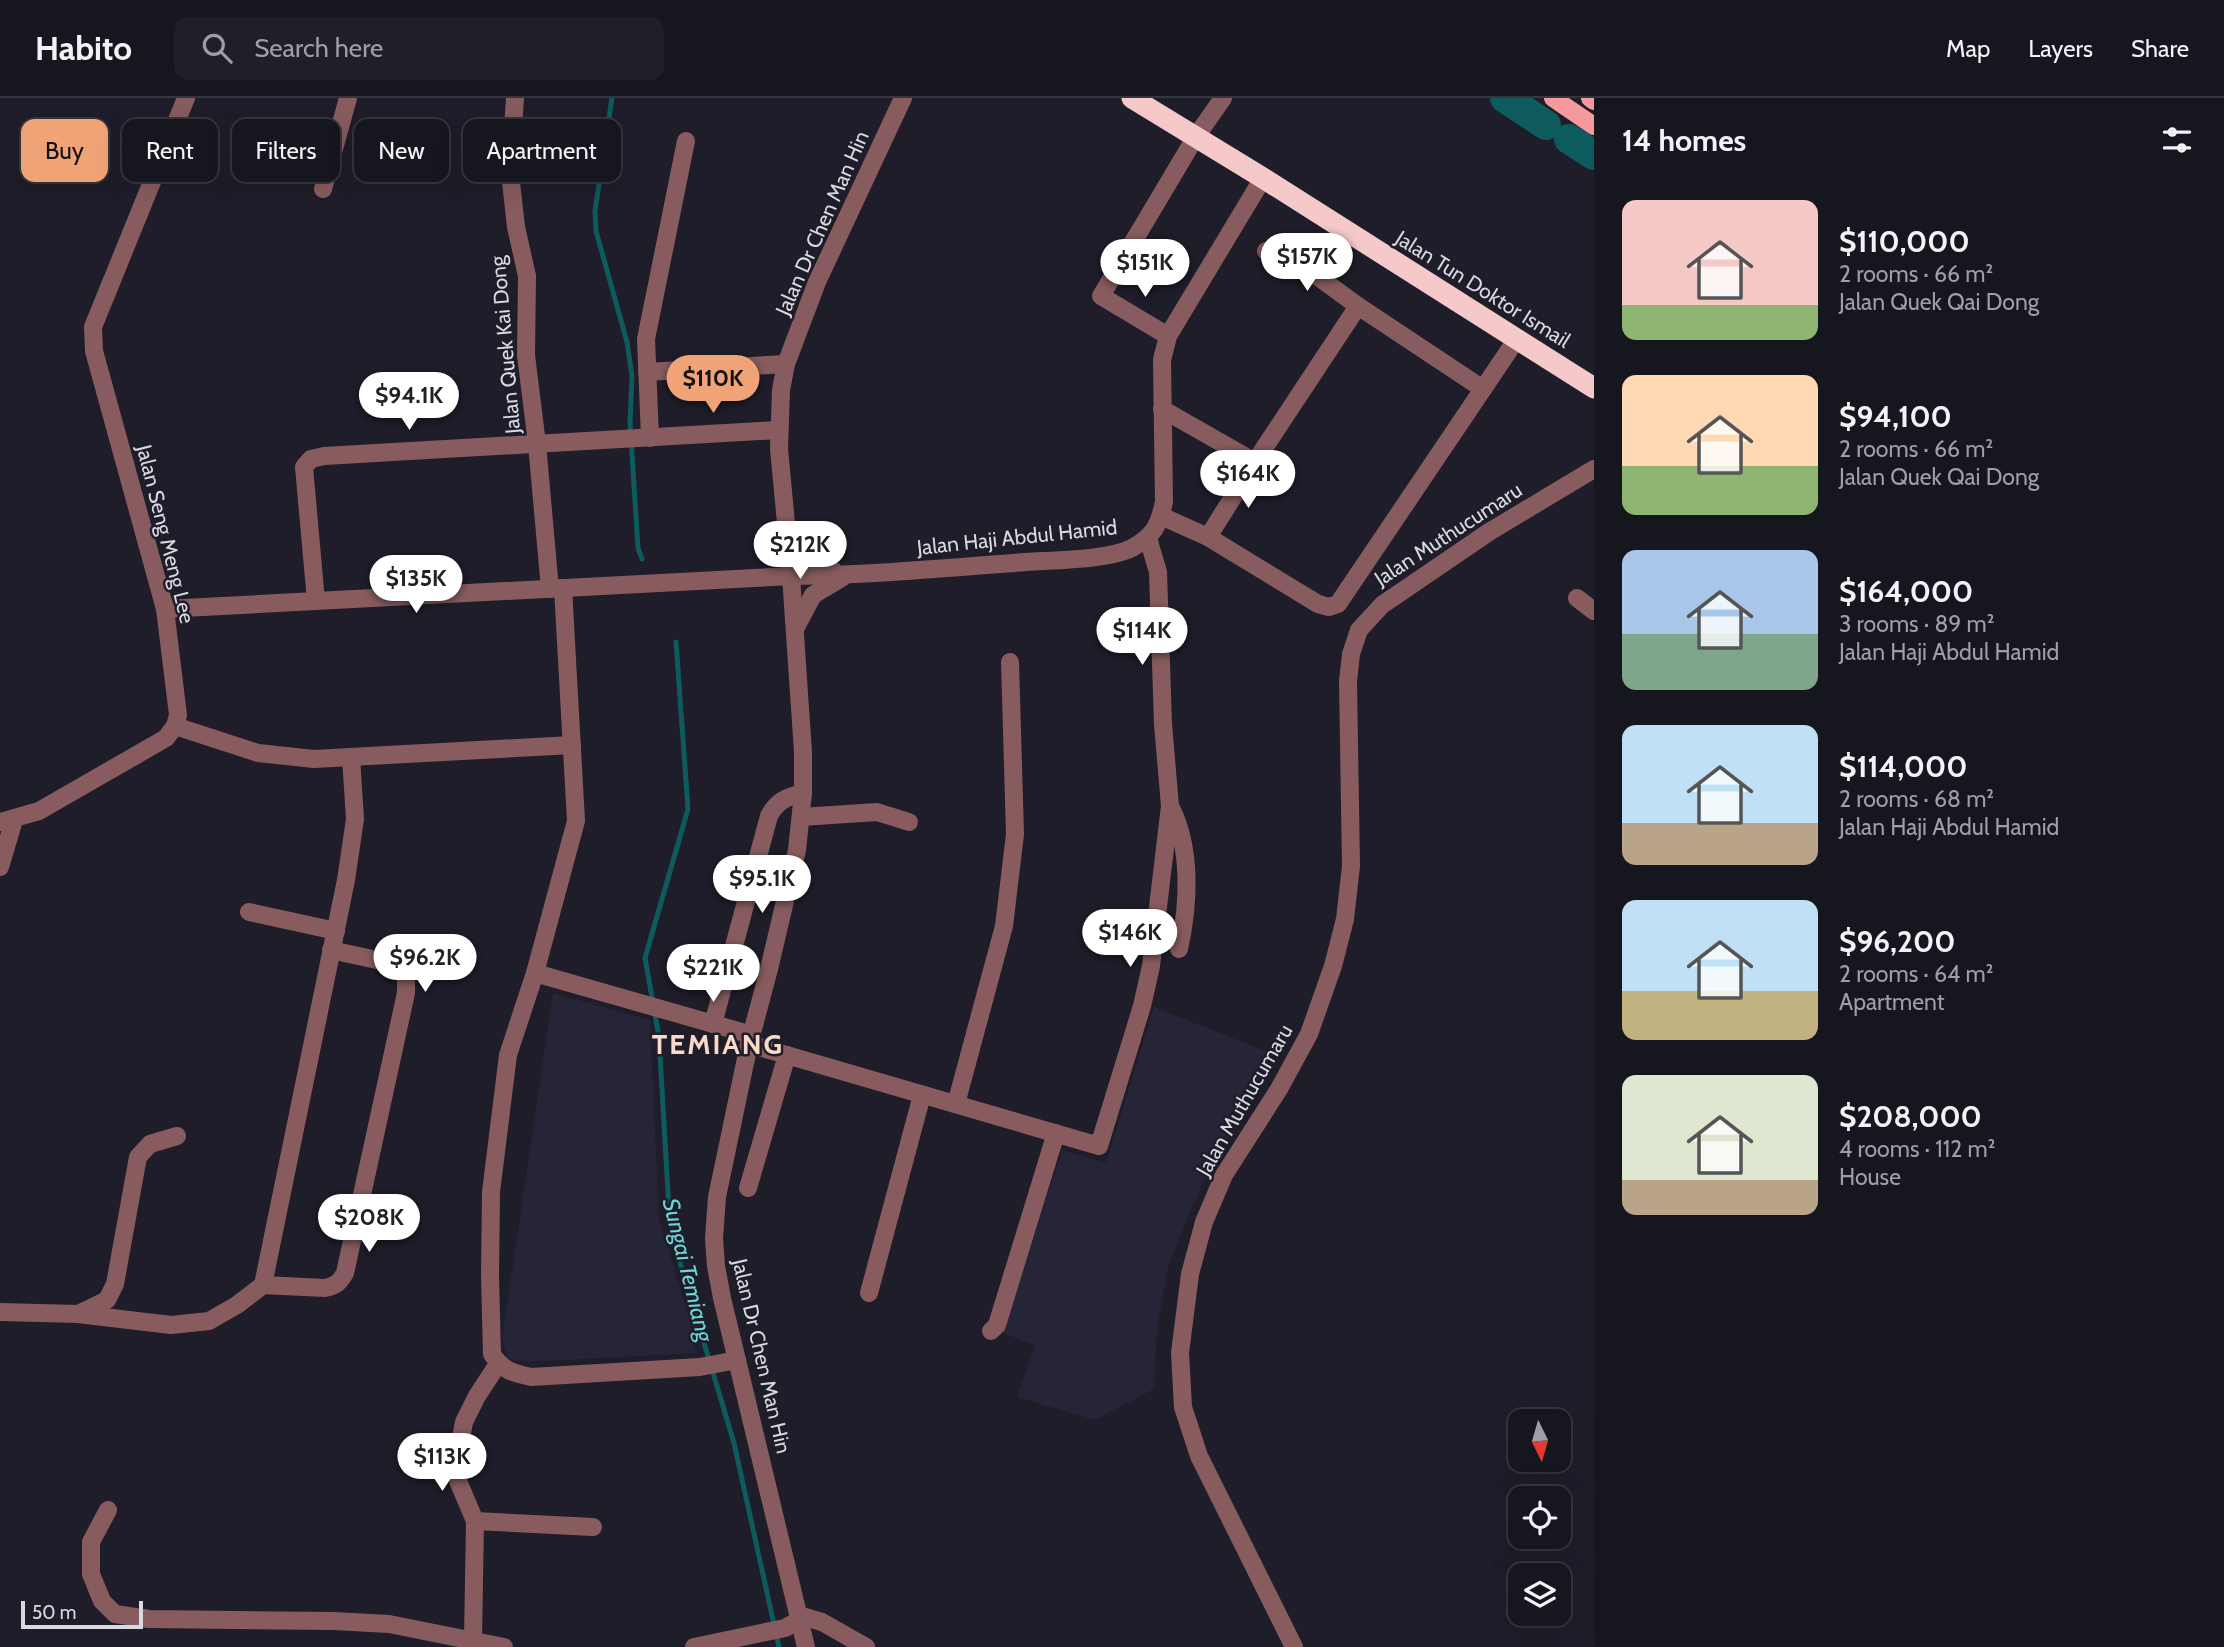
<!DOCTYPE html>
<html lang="en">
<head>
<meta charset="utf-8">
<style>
	:root { --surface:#16161f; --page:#1f1f28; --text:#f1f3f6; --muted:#9e9fa4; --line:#35353d; --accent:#efa376 }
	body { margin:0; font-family:Cabin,sans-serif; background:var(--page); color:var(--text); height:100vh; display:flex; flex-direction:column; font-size:26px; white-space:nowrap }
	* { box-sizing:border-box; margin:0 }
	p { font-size:23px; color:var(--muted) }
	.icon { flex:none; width:38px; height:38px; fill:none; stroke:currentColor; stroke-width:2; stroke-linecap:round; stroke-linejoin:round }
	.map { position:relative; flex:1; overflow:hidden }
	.sheet { display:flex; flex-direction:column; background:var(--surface); width:630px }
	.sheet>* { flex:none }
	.top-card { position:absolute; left:21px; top:21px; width:665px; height:63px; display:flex; gap:14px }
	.needle { width:46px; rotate:175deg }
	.fabs { position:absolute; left:1508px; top:1311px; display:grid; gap:14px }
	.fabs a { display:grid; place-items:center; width:63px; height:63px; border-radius:14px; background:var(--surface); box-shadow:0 7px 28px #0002,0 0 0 2px var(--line); font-size:35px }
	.scale { position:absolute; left:21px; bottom:18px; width:122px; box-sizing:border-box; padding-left:7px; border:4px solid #d9d9e1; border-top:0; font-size:19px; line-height:24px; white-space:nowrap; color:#d9d9e1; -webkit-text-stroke:5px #1e1d29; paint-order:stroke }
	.price { position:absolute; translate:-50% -60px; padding:0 16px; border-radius:24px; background:#fff; color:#222; font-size:23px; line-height:46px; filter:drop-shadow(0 2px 4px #0008) }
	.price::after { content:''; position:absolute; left:50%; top:42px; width:21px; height:16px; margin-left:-10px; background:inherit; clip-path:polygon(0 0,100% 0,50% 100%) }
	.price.selected { background:var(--accent); color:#111 }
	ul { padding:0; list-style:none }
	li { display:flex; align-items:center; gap:21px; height:175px; padding:0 28px }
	li span { display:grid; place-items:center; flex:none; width:196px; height:140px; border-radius:14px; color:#555 }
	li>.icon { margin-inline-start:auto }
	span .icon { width:84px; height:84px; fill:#fffc; stroke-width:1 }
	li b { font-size:30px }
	h2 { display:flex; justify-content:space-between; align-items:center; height:84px; padding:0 28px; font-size:30px }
	.pill { padding:0 24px; border-radius:14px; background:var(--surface); box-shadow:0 7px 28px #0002,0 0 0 2px var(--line); font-size:24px; line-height:63px }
	.pill.selected { background:var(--accent); color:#111 }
	header { display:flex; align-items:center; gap:42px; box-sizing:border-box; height:98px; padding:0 35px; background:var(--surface); border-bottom:2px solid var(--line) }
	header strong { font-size:33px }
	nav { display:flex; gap:38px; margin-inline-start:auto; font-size:24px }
	.search { width:490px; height:63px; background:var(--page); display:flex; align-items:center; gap:18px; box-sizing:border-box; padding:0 24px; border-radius:14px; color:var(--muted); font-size:26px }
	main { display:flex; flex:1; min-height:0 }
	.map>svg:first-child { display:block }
	.built { fill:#262437 }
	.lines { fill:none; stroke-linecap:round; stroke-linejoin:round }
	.stream { stroke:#0e5b5d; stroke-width:5 }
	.river { stroke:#0e5b5d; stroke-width:30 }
	.minor { stroke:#885c5e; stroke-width:18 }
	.major { stroke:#f4999d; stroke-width:18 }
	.highway { stroke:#f5c8c9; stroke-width:21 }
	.labels { text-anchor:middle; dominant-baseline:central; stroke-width:5; stroke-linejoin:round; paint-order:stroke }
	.street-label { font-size:21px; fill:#d9d9e1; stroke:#1e1d29 }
	.water-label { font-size:23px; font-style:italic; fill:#6cd6da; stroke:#1e1d29 }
	.district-label { font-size:28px; font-weight:bold; letter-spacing:2px; fill:#f8daca; stroke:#1e1d29 }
</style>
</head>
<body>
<header>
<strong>Habito</strong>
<div class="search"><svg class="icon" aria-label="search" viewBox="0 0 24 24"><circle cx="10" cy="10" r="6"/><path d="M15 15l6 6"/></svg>Search here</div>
<nav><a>Map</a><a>Layers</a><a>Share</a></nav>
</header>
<main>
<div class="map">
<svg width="1594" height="1549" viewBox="0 0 1594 1549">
	<rect width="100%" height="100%" fill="#1e1d29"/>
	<g class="built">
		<polygon points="553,895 650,922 659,1121 688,1217 696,1255 527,1264 508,1260 502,1241"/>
		<polygon points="1154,909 1273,956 1203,1083 1168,1169 1157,1231 1154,1291 1095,1322 1017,1299 1035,1247 1003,1235 1062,1052 1106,1065"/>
	</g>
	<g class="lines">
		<g class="stream">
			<polyline points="612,0 595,113 596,133 627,244 632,278 630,325 638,450 642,461"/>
			<polyline points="676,544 688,711 645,860 659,939 669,1112 681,1168 734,1345 779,1549"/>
		</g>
		<g class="river">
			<polyline points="1505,0 1546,27"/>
			<polyline points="1569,41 1594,57"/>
		</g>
		<g class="minor">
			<polyline points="515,0 510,75 516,129 527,178 526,257 537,346 550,491"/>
			<polyline points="323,91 348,0"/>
			<polyline points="1266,153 1284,154 1358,208"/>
			<polyline points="1168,238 1101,198 1195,40 1223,0"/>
			<polyline points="647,274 786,266"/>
			<polyline points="1162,311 1255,364 1358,208 1483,291"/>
			<polyline points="650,340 646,241 686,43"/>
			<polyline points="1161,418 1208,439 1318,506 1329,509 1338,506 1516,242"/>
			<path d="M790 437C802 460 809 465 834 473"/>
			<polyline points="1208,439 1255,364"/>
			<path d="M563 490 576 723 535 875 508 957 491 1094 490 1178 492 1256C503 1273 513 1275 531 1279L700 1269 737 1262"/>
			<polyline points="1577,500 1594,513"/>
			<polyline points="316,503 304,369 311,361 324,358 778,332"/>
			<path d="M165 511 791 478C870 477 948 470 1026 464 1054 462 1108 462 1132 450 1154 438 1159 427 1164 404L1162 262 1168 238 1263 80"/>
			<polyline points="795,531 813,497 843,479"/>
			<polyline points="175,628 258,655 314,661 572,647"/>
			<path d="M1170 708C1192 750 1189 806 1179 851"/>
			<polyline points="801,719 877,714 909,724"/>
			<polyline points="0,724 39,713 166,640 175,628 178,617 165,511 94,253 93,229 186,0"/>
			<polyline points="0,769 14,722"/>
			<polyline points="249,814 336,833"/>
			<polyline points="535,875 752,937"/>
			<path d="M713 926 769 718C777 703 786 699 803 695"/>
			<polyline points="749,946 1099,1048 1142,908 1151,868 1170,708 1163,626 1158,474 1148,440"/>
			<polyline points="956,1006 1004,828 1015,736 1010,564"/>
			<polyline points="748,1090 787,957"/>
			<path d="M263 1187 325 1190C336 1188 340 1184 345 1175L406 895V878L395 866 331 852"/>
			<polyline points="869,1195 922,997"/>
			<polyline points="0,1214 78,1216 171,1227 209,1223 237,1207 263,1187 346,782 355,721 351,659"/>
			<polyline points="78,1216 107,1202 115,1186 138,1059 150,1046 177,1038"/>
			<polyline points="991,1233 997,1227 1056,1035"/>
			<polyline points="108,1412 91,1444 91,1476 102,1503 115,1516 149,1521 334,1523 389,1526 504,1549"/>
			<polyline points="475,1423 593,1429"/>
			<polyline points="473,1542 475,1423 458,1383 459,1351 464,1324 477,1298 498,1266"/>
			<polyline points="694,1549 785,1530 805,1519 822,1524 866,1549"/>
			<polyline points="806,1549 722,1200 716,1168 714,1140 717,1099 749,946 769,871 797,752 803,695 803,654 791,478 779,351 781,292 786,266 817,184 903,0"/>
			<polyline points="1294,1549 1199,1358 1183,1309 1180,1255 1190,1176 1204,1124 1224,1077 1279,991 1309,936 1333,868 1345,821 1351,768 1348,583 1351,556 1359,532 1382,507 1489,434 1594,371"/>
		</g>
		<g class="major">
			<polyline points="1553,0 1594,28"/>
			<polyline points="1590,0 1594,3"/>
		</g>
		<polyline class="highway" points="1132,0 1263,80 1594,290"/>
	</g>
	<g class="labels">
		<g class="street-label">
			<text transform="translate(822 125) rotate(-66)">Jalan Dr Chen Man Hin</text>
			<text transform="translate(1483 191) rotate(32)">Jalan Tun Doktor Ismail</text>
			<text transform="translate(505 247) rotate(-95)">Jalan Quek Kai Dong</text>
			<text transform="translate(166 436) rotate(76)">Jalan Seng Meng Lee</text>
			<text transform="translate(1448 436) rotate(-33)">Jalan Muthucumaru</text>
			<text transform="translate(1017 439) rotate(-6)">Jalan Haji Abdul Hamid</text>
			<text transform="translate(1244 1002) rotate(-60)">Jalan Muthucumaru</text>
			<text transform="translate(762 1258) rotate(77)">Jalan Dr Chen Man Hin</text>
		</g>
		<g class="water-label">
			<text transform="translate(688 1172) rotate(76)">Sungai Temiang</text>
		</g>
		<g class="district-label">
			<text x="718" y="946">TEMIANG</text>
		</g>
	</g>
</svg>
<div class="fabs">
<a><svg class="needle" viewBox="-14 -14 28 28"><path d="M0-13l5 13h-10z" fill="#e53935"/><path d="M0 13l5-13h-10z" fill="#9e9fa4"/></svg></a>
<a><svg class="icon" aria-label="locate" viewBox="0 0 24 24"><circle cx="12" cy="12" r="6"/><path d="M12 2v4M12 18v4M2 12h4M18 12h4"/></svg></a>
<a><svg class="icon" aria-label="layers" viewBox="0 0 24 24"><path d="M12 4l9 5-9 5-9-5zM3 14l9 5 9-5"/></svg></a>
</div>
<div class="scale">50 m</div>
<b class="price" style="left:1307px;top:195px">$157K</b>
<b class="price" style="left:1145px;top:201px">$151K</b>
<b class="price selected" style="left:713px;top:317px">$110K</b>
<b class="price" style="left:409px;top:334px">$94.1K</b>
<b class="price" style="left:1248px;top:412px">$164K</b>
<b class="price" style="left:800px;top:483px">$212K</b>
<b class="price" style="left:416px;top:517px">$135K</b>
<b class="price" style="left:1142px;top:569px">$114K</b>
<b class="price" style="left:762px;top:817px">$95.1K</b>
<b class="price" style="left:1130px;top:871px">$146K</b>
<b class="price" style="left:425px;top:896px">$96.2K</b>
<b class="price" style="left:713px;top:906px">$221K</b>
<b class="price" style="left:369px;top:1156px">$208K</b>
<b class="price" style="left:442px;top:1395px">$113K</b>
<div class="top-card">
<a class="pill selected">Buy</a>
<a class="pill">Rent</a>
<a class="pill">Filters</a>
<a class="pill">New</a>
<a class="pill">Apartment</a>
</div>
</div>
<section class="sheet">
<h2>14 homes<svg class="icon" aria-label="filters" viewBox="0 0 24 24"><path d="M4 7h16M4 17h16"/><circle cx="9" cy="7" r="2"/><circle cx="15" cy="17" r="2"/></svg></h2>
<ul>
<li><span style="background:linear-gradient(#f6c9c9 75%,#8fb573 0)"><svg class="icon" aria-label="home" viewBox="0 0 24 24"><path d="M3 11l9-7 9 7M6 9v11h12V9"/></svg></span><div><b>$110,000</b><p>2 rooms · 66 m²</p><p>Jalan Quek Qai Dong</p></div></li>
<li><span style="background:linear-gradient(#ffd9b3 65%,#8fb573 0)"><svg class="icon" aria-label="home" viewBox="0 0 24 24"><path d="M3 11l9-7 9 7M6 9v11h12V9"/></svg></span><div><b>$94,100</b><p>2 rooms · 66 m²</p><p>Jalan Quek Qai Dong</p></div></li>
<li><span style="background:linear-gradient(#a9c7e8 60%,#7fa58c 0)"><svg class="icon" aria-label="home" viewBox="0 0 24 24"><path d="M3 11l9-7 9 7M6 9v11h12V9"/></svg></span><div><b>$164,000</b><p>3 rooms · 89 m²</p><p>Jalan Haji Abdul Hamid</p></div></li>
<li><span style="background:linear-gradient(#bfe0f5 70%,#b9a48a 0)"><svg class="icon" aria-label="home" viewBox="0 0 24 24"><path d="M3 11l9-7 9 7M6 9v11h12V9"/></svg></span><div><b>$114,000</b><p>2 rooms · 68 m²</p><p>Jalan Haji Abdul Hamid</p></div></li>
<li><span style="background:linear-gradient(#bfe0f5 65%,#c2b280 0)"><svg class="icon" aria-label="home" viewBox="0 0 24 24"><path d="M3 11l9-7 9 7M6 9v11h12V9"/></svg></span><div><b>$96,200</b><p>2 rooms · 64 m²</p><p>Apartment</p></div></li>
<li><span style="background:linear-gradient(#dfe7d0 75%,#b9a48a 0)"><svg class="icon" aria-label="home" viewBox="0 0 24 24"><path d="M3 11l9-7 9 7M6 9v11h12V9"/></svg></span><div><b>$208,000</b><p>4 rooms · 112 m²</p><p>House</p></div></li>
</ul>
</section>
</main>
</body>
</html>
